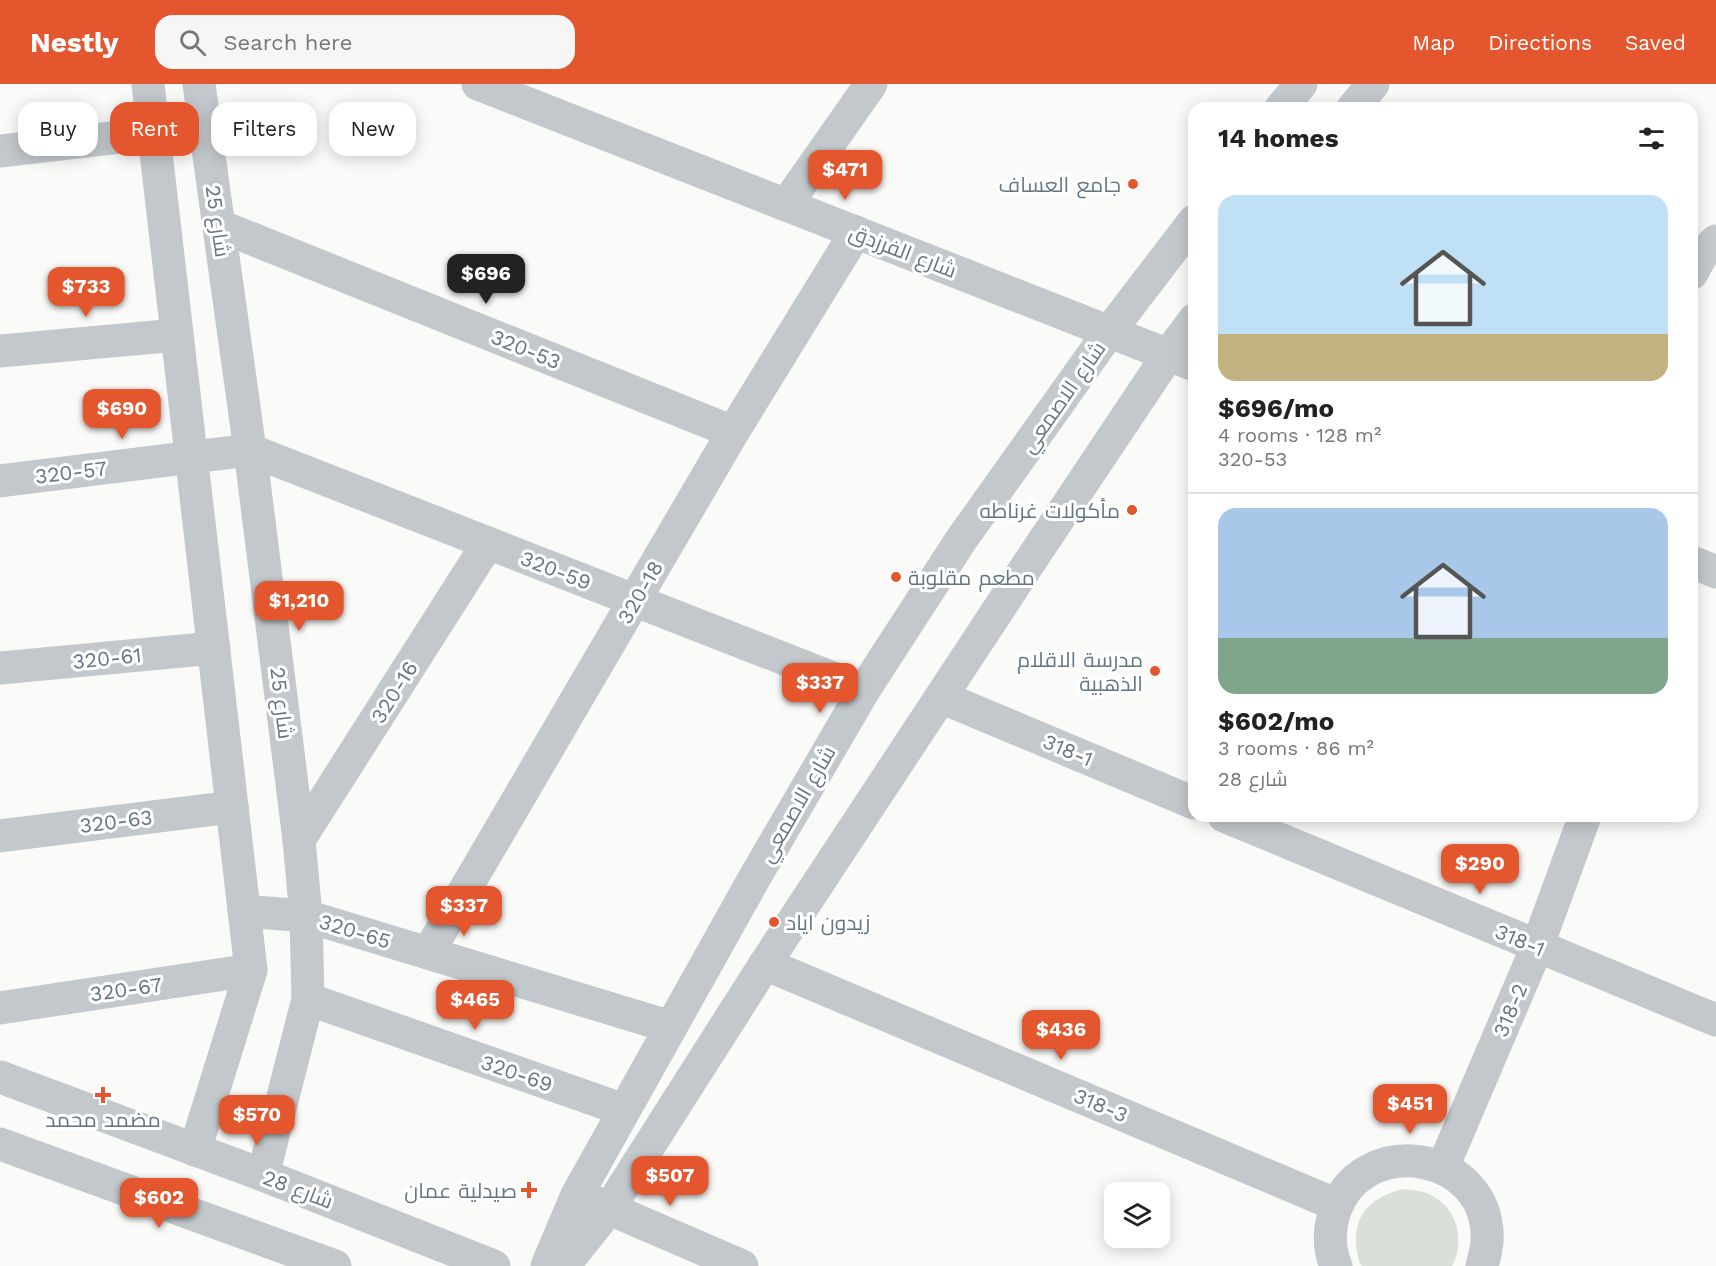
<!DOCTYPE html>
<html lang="en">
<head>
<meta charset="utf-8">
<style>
	:root { --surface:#fff; --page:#f6f6f6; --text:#222; --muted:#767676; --line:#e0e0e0; --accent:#e4572e }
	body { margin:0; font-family:"Work Sans",Cairo,sans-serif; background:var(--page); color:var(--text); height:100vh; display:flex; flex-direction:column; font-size:22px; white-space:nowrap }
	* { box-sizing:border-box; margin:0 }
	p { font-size:20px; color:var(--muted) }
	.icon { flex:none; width:33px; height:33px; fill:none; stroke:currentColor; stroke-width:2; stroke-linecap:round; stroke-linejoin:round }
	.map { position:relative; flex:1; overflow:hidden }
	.details { position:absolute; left:1188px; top:18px; width:510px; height:720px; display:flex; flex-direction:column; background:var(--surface); border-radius:18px; box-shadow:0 3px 15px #0003 }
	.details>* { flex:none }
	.hud { position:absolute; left:18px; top:18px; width:570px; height:54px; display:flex; gap:12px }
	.tools { position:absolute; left:1104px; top:1098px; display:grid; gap:12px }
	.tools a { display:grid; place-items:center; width:66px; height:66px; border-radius:12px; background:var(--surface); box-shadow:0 3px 15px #0003; font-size:30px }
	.price { position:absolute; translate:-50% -51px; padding:0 14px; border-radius:12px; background:var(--accent); color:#fff; font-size:20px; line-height:39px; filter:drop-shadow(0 2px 3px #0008) }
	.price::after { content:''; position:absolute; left:50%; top:36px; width:18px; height:14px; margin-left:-9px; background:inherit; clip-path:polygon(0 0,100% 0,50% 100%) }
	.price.active { background:#222; color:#fff }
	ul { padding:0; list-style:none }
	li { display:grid; align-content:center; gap:12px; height:318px; padding:0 30px }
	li+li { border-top:2px solid var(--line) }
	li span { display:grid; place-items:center; height:186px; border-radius:18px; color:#555 }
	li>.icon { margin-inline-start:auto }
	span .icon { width:108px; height:108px; fill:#fffc; stroke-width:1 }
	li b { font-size:26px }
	h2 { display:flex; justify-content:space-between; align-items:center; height:72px; padding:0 30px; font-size:26px }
	.chip { padding:0 21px; border-radius:18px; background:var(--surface); box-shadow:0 3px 15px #0003; font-size:21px; line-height:54px }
	.chip.active { background:var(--accent); color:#fff }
	header { display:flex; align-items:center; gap:36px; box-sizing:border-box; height:84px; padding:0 30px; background:var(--accent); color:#fff }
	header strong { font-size:28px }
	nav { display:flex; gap:33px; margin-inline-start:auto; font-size:21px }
	.search { width:420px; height:54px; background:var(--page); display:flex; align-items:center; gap:15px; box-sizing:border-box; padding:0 21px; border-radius:18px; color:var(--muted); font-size:22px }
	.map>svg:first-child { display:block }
	.green { fill:#dadfd7 }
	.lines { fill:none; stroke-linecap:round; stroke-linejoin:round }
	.minor { stroke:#c3c8cc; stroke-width:33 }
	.poi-dot { fill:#e4572e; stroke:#fff; stroke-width:2 }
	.labels { text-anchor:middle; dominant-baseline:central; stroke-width:6; stroke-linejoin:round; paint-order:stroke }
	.poi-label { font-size:21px; fill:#657683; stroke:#fff; text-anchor:end }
	.street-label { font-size:21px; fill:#657683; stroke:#fff }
</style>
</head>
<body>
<header>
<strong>Nestly</strong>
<div class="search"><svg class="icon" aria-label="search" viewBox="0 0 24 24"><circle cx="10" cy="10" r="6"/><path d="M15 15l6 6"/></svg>Search here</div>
<nav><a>Map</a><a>Directions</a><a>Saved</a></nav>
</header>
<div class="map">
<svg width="1716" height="1182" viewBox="0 0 1716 1182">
	<rect width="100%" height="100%" fill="#fafaf8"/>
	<path class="green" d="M1403 1105C1415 1106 1426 1107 1436 1114 1458 1128 1465 1159 1452 1182H1362L1360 1180C1348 1140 1363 1115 1403 1105Z"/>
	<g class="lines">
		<g class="minor">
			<polyline points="148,0 251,886 195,1066"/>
			<polyline points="199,0 250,366 299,756 306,832 308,915 263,1091"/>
			<polyline points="478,0 1194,281"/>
			<polyline points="1281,24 1301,0"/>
			<polyline points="1353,24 1373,0"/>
			<polyline points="0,67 154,49"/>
			<polyline points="786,121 871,0"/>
			<polyline points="220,142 733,348"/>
			<polyline points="1692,189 1701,172 1716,157"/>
			<polyline points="0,267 177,251"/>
			<polyline points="0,397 250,366 864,606"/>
			<polyline points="1692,478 1716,488"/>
			<polyline points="0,584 214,564"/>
			<polyline points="941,613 1194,719"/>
			<polyline points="1224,732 1716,936"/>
			<polyline points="0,752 232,723"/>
			<polyline points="299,756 488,459"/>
			<polyline points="244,827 306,832 671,943"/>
			<polyline points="428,869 733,348 856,148"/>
			<polyline points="765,880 1337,1121"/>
			<polyline points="308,915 624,1026"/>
			<polyline points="0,924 251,886"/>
			<polyline points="0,993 263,1091 494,1182"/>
			<polyline points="0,1060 335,1182"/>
			<polyline points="1443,1083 1537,863 1585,732"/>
			<polyline points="589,1116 742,1182"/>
			<polyline points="547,1182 577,1111 755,793 864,606 961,456 1109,248 1194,137"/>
			<polyline points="560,1182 573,1170 609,1125 765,880 1025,485 1168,271 1194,236"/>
			<path d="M1336 1182C1329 1166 1329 1149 1333 1133 1358 1044 1493 1067 1487 1159 1486 1167 1484 1175 1482 1182"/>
		</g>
	</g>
	<g class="poi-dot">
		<circle cx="1133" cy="100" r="6"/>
		<circle cx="1132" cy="426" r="6"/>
		<circle cx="896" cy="493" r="6"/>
		<circle cx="1155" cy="587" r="6"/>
		<circle cx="774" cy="838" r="6"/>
		<path d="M100 1002h6v6h6v6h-6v6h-6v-6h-6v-6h6z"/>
		<path d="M526 1097h6v6h6v6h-6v6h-6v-6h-6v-6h6z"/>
	</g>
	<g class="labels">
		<g class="poi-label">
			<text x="1121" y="100">جامع العساف</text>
			<text x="1120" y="426">مأكولات غرناطه</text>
			<text x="908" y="493" text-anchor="start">مطعم مقلوبة</text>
			<text x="1143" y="575">مدرسة الاقلام<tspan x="1143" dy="24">الذهبية</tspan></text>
			<text x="786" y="838" text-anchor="start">زيدون اياد</text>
			<text x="103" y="1035" text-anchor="middle">مضمد محمد</text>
			<text x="517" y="1106">صيدلية عمان</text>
		</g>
		<g class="street-label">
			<text transform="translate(218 137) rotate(82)">شارع 25</text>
			<text transform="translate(903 167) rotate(21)">شارع الفرزدق</text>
			<text transform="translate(526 265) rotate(22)">320-53</text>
			<text transform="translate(1063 313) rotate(-55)">شارع الاصمعي</text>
			<text transform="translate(71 388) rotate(-7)">320-57</text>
			<text transform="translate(556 486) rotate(21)">320-59</text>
			<text transform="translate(640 508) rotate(-60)">320-18</text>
			<text transform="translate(107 574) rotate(-6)">320-61</text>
			<text transform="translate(394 608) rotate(-58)">320-16</text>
			<text transform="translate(282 619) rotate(83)">شارع 25</text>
			<text transform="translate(1068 666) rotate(23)">318-1</text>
			<text transform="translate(797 720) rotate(-60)">شارع الاصمعي</text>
			<text transform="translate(116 737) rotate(-7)">320-63</text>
			<text transform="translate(355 847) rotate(17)">320-65</text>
			<text transform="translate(1520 856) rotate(23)">318-1</text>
			<text transform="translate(126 905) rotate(-8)">320-67</text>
			<text transform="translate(1510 926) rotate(-67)">318-2</text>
			<text transform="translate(517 989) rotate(19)">320-69</text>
			<text transform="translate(1101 1021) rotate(23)">318-3</text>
			<text transform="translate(298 1105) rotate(21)">شارع 28</text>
		</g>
	</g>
</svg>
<div class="tools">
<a><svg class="icon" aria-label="layers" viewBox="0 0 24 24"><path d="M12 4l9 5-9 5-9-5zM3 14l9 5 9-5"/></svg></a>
</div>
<b class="price" style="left:845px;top:117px">$471</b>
<b class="price active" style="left:486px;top:221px">$696</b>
<b class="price" style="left:86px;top:234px">$733</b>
<b class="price" style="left:122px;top:356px">$690</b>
<b class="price" style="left:299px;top:548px">$1,210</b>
<b class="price" style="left:820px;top:630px">$337</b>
<b class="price" style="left:1480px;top:811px">$290</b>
<b class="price" style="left:464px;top:853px">$337</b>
<b class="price" style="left:475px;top:947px">$465</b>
<b class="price" style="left:1061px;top:977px">$436</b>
<b class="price" style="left:1410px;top:1051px">$451</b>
<b class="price" style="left:257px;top:1062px">$570</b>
<b class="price" style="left:670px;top:1123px">$507</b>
<b class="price" style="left:159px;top:1145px">$602</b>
<div class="hud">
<a class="chip">Buy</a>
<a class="chip active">Rent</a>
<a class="chip">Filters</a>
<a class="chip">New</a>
</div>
<section class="details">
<h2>14 homes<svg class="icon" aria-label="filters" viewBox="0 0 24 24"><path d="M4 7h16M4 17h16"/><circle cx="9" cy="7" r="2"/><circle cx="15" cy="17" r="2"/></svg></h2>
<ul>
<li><span style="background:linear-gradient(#bfe0f5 75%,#c2b280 0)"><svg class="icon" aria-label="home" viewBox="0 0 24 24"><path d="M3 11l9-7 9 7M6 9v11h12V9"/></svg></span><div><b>$696/mo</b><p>4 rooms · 128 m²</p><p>320-53</p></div></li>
<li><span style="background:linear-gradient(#a9c7e8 70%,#7fa58c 0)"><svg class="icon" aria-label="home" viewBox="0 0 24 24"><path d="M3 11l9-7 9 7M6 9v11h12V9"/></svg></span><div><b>$602/mo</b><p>3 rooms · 86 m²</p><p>شارع 28</p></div></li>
</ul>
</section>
</div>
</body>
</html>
